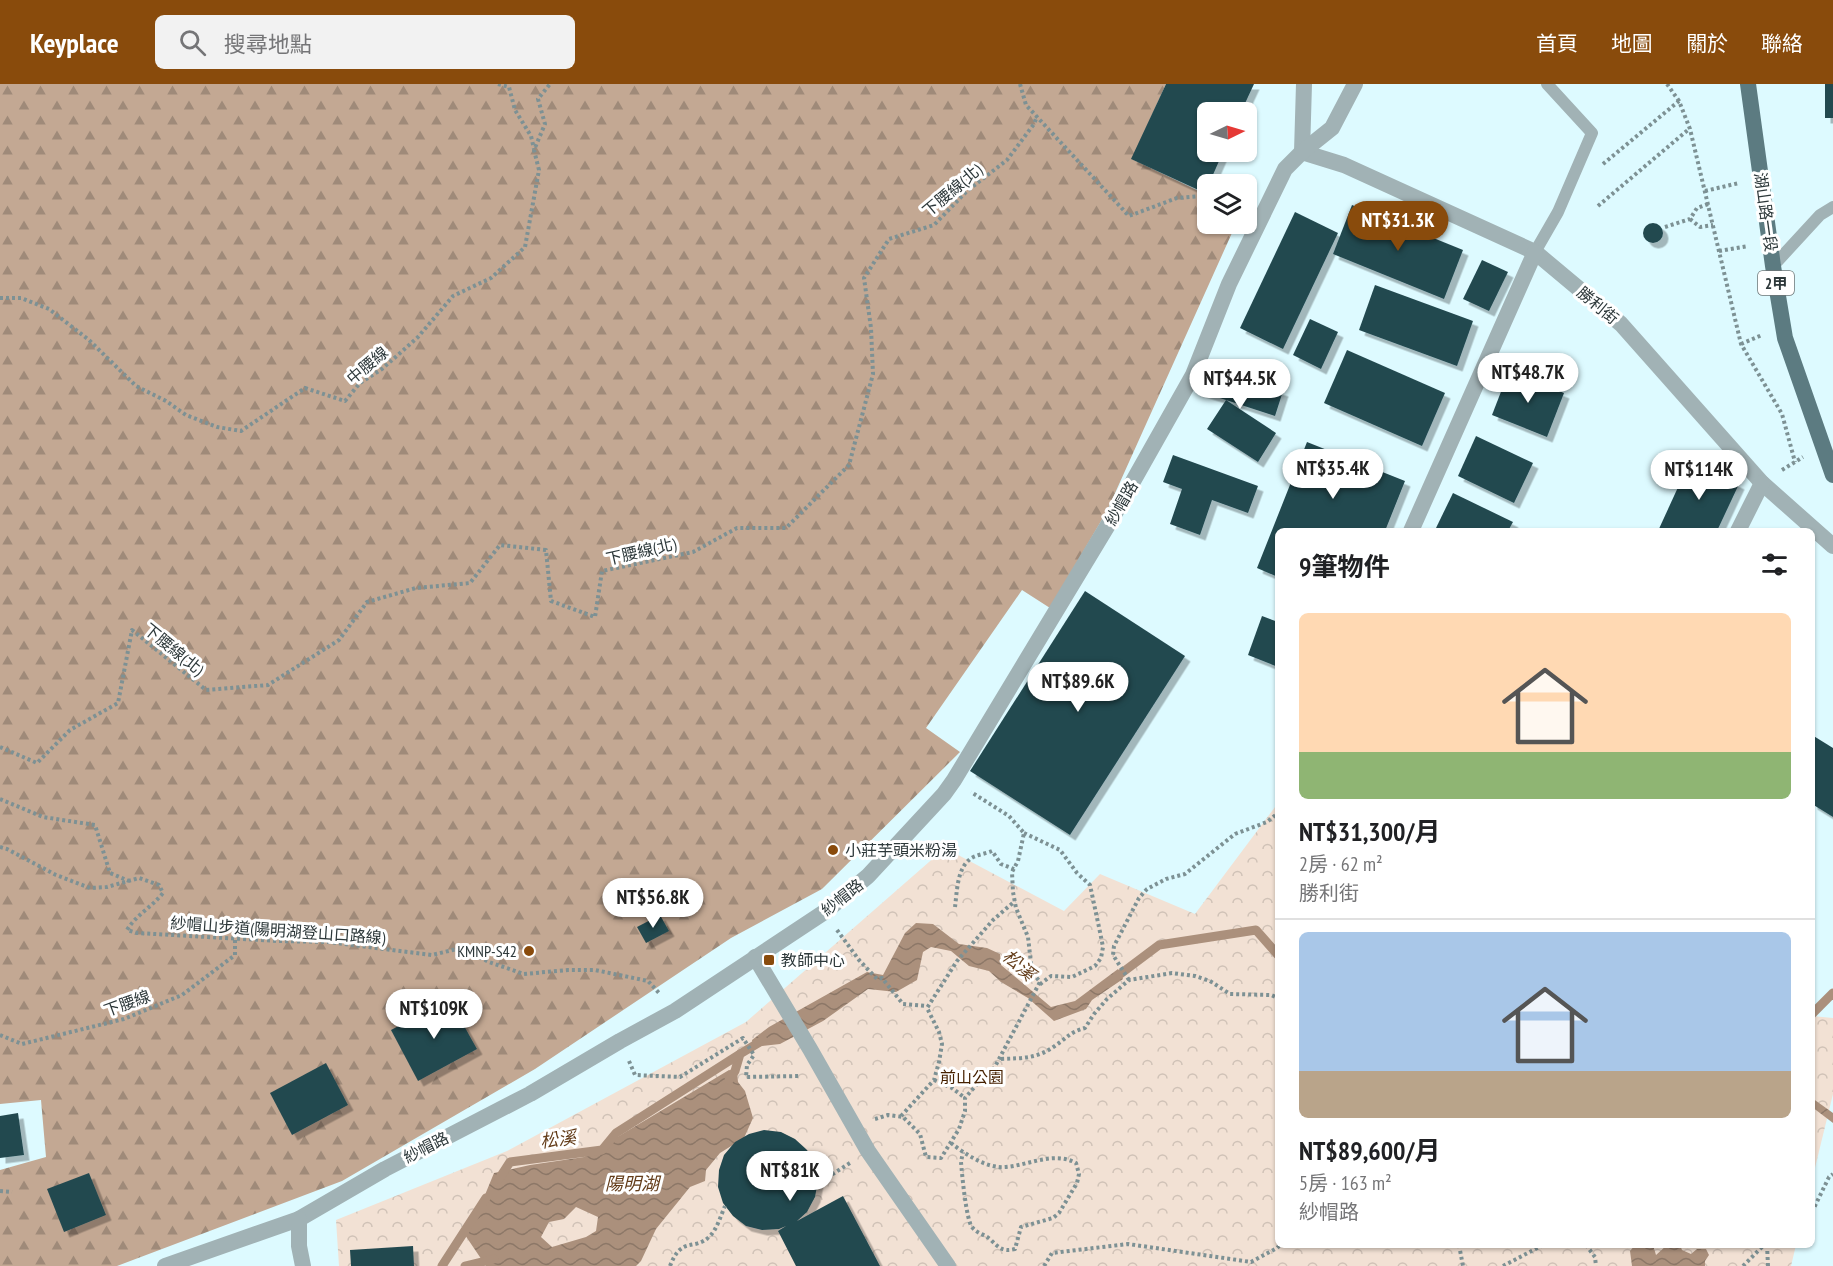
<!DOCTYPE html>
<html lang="zh-TW">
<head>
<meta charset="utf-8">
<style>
	:root { --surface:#fff; --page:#f2f2f2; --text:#202124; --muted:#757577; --line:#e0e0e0; --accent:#894b0c }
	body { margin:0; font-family:"PT Sans Narrow","Noto Sans TC",sans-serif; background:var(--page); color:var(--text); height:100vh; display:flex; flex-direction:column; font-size:22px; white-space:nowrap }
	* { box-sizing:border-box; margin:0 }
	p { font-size:20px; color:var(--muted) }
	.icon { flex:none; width:33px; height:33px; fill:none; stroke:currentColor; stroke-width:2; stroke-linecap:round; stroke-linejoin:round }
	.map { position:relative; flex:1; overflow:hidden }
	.details { position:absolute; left:1275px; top:444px; width:540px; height:720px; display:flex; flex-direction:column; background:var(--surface); border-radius:9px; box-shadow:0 2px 4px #0004 }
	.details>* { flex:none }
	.needle { width:39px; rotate:85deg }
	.fabs { position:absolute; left:1197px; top:18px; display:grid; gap:12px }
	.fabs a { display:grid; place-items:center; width:60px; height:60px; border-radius:9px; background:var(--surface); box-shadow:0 2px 4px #0004; font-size:30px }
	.price { position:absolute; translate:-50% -51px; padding:0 14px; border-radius:21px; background:#fff; color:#222; font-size:20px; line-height:39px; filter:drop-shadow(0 2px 3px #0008) }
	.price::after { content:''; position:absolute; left:50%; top:36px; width:18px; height:14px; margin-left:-9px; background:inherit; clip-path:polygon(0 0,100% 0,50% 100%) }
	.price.current { background:var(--accent); color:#fff }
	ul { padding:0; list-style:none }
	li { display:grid; align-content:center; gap:12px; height:318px; padding:0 24px }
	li+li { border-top:2px solid var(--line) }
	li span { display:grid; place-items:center; height:186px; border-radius:9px; color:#555 }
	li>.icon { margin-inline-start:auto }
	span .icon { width:108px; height:108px; fill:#fffc; stroke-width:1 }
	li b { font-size:26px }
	h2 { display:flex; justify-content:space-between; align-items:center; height:72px; padding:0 24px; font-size:26px }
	header { display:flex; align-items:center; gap:36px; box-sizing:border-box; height:84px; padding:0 30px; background:var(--accent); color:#fff }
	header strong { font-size:28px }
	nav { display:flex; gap:33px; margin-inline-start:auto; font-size:21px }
	.search { width:420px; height:54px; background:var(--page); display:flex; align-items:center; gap:15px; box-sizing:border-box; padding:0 21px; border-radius:9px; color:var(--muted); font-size:22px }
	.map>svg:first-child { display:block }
	.forest { fill:url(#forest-firs) }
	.park { fill:url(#park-crowns) }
	.water { fill:url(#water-waves); fill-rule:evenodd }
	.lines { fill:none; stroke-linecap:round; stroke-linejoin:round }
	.stream { stroke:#ab907c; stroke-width:9 }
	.building { fill:#244950; filter:url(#shadow) }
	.path { stroke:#7d9194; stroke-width:4; stroke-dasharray:3 3; stroke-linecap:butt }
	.service { stroke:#a1b2b5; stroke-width:12 }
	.minor { stroke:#a1b2b5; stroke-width:16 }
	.tertiary { stroke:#a1b2b5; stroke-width:16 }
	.primary { stroke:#5c7b81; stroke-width:16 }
	.poi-dot { fill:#894b0c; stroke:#fff; stroke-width:2 }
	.labels { text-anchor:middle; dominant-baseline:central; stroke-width:6; stroke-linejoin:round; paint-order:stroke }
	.shield { fill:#fff; stroke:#6c7475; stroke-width:1.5 }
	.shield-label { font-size:15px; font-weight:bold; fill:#2d383a }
	.street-label { font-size:16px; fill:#2d383a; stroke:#fff }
	.poi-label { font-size:16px; fill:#2d383a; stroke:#fff; text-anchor:start }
	.park-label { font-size:16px; fill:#462100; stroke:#fff }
	.water-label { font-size:18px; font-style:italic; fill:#633c19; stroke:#fff }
</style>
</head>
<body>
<header>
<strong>Keyplace</strong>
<div class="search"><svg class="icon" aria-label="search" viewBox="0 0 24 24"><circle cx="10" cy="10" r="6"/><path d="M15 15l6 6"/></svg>搜尋地點</div>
<nav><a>首頁</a><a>地圖</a><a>關於</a><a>聯絡</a></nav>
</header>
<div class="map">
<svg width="1833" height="1182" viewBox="0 0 1833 1182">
	<defs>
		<pattern id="forest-firs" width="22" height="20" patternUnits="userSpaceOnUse" patternTransform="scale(1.5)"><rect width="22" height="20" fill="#c3a893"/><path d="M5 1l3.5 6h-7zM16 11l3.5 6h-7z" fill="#9f8a79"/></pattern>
		<pattern id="park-crowns" width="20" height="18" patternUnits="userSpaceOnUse" patternTransform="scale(1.5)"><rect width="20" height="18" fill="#f2e1d4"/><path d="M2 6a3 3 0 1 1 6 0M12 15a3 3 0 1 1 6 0" fill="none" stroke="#d0c2b7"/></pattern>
		<pattern id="water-waves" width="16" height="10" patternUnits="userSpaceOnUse" patternTransform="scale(1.5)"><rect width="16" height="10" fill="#ab907c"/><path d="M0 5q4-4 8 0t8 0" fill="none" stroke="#8c7767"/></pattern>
		<filter id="shadow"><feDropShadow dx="5.5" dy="5.5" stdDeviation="0" flood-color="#0004"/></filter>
	</defs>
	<rect width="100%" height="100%" fill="#ddfaff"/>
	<polygon class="forest" points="0,0 1166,0 1132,75 1207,111 1208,140 1236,140 1107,427 1050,524 1022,506 926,644 960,668 822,805 731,854 535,985 342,1097 117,1182 0,1182 0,1086 46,1073 41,1016 0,1020"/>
	<g class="park">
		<polygon points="1278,719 1278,1161 1796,1161 1791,1182 339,1182 336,1136 507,1067 746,938 945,764 1064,827 1100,790 1195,830"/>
		<polygon points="1812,932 1833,934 1833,1010 1812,1096"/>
	</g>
	<g class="water">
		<polygon points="916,839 933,840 959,860 987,864 1000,870 1001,881 1051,923 1075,917 1118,885 1123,895 1092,916 1086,925 1054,937 1028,914 1001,898 989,887 969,882 951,867 931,863 923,868 917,896 896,908 868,905 823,937 780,960 753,963 752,956 769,943 867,888 883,891 905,849"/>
		<path d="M729 986 737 988 738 998 745 1007 753 1034 744 1054 720 1069 706 1086 705 1097 690 1103 656 1145 641 1177 636 1182H486L465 1151 480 1123 494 1089 530 1081 584 1073ZM576 1123 598 1133 596 1147 586 1153 552 1163 541 1153 549 1138 564 1135Z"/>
		<polygon points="1812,1014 1833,1029 1833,1039 1812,1023"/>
		<polygon points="1635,1161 1653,1161 1656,1171 1667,1161 1680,1161 1682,1166 1691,1170 1697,1165 1706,1165 1709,1171 1705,1177 1705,1182 1632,1182 1630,1167"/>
	</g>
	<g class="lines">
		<g class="stream">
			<polyline points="1111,897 1159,861 1256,846 1278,871"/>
			<polyline points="1812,930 1833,909"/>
			<polyline points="729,996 735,987 740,970 763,956"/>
			<polyline points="499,1095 510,1078 602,1066 616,1049 740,970"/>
			<polyline points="442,1182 486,1114"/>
			<polyline points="465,1182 494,1175"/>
		</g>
	</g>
	<g class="building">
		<polygon points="1166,0 1254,0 1241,28 1208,28 1208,68 1223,68 1205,109 1131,75"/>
		<rect x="1825" y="0" width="8" height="34"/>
		<polygon points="1352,121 1463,166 1444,215 1333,170"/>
		<polygon points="1295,128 1338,149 1283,265 1240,244"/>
		<circle cx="1653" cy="149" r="10"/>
		<polygon points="1482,176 1508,188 1489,227 1463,215"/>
		<polygon points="1375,201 1473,237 1457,282 1359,246"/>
		<polygon points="1310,235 1338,248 1321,285 1293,271"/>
		<polygon points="1347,266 1445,309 1422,362 1324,319"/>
		<polygon points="1201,281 1283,307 1275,332 1226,316 1276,349 1258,378 1207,345 1226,316 1194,306"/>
		<polygon points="1509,287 1564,309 1547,353 1492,331"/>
		<polygon points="1476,352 1533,379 1514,419 1458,392"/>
		<polygon points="1307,358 1405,397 1385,447 1278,447 1278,493 1257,484"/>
		<polygon points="1173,371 1258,402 1248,429 1212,416 1200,451 1170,440 1182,405 1163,398"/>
		<polygon points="1690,377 1739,400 1717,447 1658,447"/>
		<polygon points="1453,409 1513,438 1508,447 1442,447 1436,444"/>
		<polygon points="1085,507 1185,572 1070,751 970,687"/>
		<polygon points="1262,532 1278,538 1278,583 1248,571"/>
		<polygon points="1812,651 1833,664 1833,733 1812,720"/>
		<polygon points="660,831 669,847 646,859 637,843"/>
		<polygon points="449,915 477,965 418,997 391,946"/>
		<polygon points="326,979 348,1021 292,1051 270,1009"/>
		<polygon points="18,1029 24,1071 0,1074 0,1032"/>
		<polygon points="764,1046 781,1048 795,1055 807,1066 815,1081 818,1097 815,1113 807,1128 797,1137 843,1112 880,1182 796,1182 778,1147 786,1142 779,1145 762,1146 746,1142 733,1132 723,1119 718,1103 719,1086 724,1071 735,1058 749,1050"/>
		<polygon points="89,1089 106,1131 64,1148 47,1105"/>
		<polygon points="413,1162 414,1182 351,1182 350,1166"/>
	</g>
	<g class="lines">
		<g class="path">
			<polyline points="498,0 509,3 515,26 531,52 534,65"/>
			<polyline points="1020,0 1026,21 1129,132 1177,114 1200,112 1208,118"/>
			<polyline points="1667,0 1679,17 1690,45 1741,260 1782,330 1795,378"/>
			<polyline points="1603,80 1679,17"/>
			<polyline points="1705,107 1739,99"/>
			<polyline points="1598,122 1689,45"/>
			<polyline points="1690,135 1700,143 1713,141"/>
			<polyline points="1665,143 1690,135 1697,124 1708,120"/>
			<polyline points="1719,167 1748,162"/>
			<polyline points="0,214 21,214 49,225 89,256 136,302 166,317 186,331 217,343 241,347 305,304 345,317 360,299 382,285 418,253 453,212 491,194 525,163 539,86 534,66 545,40 538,15 550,0"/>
			<polyline points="1741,260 1762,251"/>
			<polyline points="1782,386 1803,373"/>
			<polyline points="0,663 37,679 70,646 118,619 132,546 206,606 268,601 339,556 367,518 416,504 470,499 500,461 546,466 551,517 595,533 602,487 693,468 737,444 786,444 849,381 873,290 871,244 864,194 889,155 934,141 967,107 1007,76 1034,40 1037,32"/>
			<polyline points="0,715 43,733 95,741 110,789 129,797"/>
			<polyline points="1024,749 1060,766 1077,789 1090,801 1100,848 1103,863 1101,874 1095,882 1072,893 1051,892 1039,901"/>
			<path d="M0 763 7 765 56 791 90 804 107 803 139 794 159 801 163 809C152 823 136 831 127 846L137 849 278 857 328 858 432 871 461 864 489 878 524 890 568 886H595L648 897 659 909"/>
			<path d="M955 823C957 808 957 786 969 776 974 771 985 770 992 767L1001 780 1014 785"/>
			<polyline points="837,846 859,876 877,895 882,894 903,920 927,922"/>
			<polyline points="1129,896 1113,871 1114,862 1139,814 1147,805 1166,795 1185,790 1235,750 1267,738 1278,729"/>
			<polyline points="0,951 22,960 124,935 182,911 235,871 235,854"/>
			<path d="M1001 975C1022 974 1038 975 1056 961 1068 953 1070 948 1085 944L1094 930 1107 915 1129 896 1172 889 1195 892 1210 897 1230 910 1271 911 1278 914"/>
			<polyline points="629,977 635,991 680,993 743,954 754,971 747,981 746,993 799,992"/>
			<polyline points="934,996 952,1004 965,1014"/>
			<polyline points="901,1032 934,996 939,978 942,960 939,948 927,924 957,877 993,836 1015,817"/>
			<polyline points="875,1035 888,1031 903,1033 920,1050 926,1073 941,1074 959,1045 965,1027 965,1014 978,999 991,990 1040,898 1032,888 1028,853 1016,824 1013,808 1012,788 1018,777 1024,749 1009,732 971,708"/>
			<path d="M951 1059C965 1070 987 1085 1006 1083 1029 1081 1054 1067 1076 1079L1079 1090 1077 1099 1059 1129 1053 1134 1021 1143 1015 1165C1003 1168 999 1164 991 1156 985 1150 977 1150 972 1143 966 1135 962 1090 961 1078L963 1068"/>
			<polyline points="817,1100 850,1079"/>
			<polyline points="0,1107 12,1108"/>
			<polyline points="1812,1128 1829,1093 1833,1090"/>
			<polyline points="1459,1161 1463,1182"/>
			<polyline points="1586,1161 1595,1173 1596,1182"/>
			<polyline points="1767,1161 1768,1182"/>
			<path d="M670 1182C682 1151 694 1168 710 1152 717 1145 721 1131 725 1122"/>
			<polyline points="1044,1182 1052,1169 1128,1160 1251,1178 1277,1164 1280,1161"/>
			<polyline points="1503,1182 1543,1161"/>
			<polyline points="1743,1182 1764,1161"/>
		</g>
		<g class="service">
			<polyline points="1535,168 1558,128 1592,49 1547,0"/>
			<polyline points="1773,182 1820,131 1833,123"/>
		</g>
		<g class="minor">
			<polyline points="1302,68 1344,81 1535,168 1621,240 1762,399 1833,462"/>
			<polyline points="1302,68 1304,0"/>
			<polyline points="1411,447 1535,168"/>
			<polyline points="1738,447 1762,399"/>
			<polyline points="755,873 810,965 868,1067 948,1182"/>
			<polyline points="299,1135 385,1085 530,1010 620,957 675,927 826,827 868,792 944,710 954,696 1114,431 1193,291 1229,200 1285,85 1302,68 1332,44 1355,0"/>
		</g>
		<polyline class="tertiary" points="165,1182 299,1135 299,1162 303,1182"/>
		<polyline class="primary" points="1748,0 1773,182 1785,254 1833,391"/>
	</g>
	<g class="poi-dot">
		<circle cx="833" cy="766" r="6"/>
		<circle cx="529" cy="867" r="6"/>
		<rect x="763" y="870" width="12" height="12" rx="3"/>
	</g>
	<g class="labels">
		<rect class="shield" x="1758" y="187" width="36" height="24" rx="4.5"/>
		<g class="shield-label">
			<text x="1776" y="199">2甲</text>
		</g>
		<g class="street-label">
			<text transform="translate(952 106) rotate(-40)">下腰線(北)</text>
			<text transform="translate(1766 128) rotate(82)">湖山路一段</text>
			<text transform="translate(1598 221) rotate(40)">勝利街</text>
			<text transform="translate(367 281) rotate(-40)">中腰線</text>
			<text transform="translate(1121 419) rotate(-60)">紗帽路</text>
			<text transform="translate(641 467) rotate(-13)">下腰線(北)</text>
			<text transform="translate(174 565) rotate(39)">下腰線(北)</text>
			<text transform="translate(842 813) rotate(-38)">紗帽路</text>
			<text transform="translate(278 846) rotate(4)">紗帽山步道(陽明湖登山口路線)</text>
			<text transform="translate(127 919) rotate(-20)">下腰線</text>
			<text transform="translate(426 1063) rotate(-27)">紗帽路</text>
		</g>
		<g class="poi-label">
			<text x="845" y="766">小莊芋頭米粉湯</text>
			<text x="517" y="867" text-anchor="end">KMNP-S42</text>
			<text x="781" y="876">教師中心</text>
		</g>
		<g class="park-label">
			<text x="972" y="993">前山公園</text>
		</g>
		<g class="water-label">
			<text transform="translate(1019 881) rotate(42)">松溪</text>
			<text transform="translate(558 1055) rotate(-7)">松溪</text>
			<text x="632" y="1099">陽明湖</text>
		</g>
	</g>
</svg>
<div class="fabs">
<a><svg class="needle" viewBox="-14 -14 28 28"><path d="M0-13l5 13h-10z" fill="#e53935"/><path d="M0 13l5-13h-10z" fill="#757577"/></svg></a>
<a><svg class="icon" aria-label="layers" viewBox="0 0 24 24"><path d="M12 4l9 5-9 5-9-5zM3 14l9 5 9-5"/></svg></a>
</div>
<b class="price current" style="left:1398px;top:168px">NT$31.3K</b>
<b class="price" style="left:1528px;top:320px">NT$48.7K</b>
<b class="price" style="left:1240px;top:326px">NT$44.5K</b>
<b class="price" style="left:1333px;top:416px">NT$35.4K</b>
<b class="price" style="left:1699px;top:417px">NT$114K</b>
<b class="price" style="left:1078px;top:629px">NT$89.6K</b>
<b class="price" style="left:653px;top:845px">NT$56.8K</b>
<b class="price" style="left:434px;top:956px">NT$109K</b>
<b class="price" style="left:790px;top:1118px">NT$81K</b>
<section class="details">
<h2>9筆物件<svg class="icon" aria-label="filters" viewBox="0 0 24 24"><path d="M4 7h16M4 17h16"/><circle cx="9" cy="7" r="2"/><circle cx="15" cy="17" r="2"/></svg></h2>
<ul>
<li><span style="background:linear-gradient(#ffd9b3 75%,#8fb573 0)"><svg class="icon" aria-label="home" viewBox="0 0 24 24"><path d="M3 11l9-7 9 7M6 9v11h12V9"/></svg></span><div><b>NT$31,300/月</b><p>2房 · 62 m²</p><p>勝利街</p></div></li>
<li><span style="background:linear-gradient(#a9c7e8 75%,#b9a48a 0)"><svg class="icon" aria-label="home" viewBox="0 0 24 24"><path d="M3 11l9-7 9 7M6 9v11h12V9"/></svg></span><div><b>NT$89,600/月</b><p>5房 · 163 m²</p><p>紗帽路</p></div></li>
</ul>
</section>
</div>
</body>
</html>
